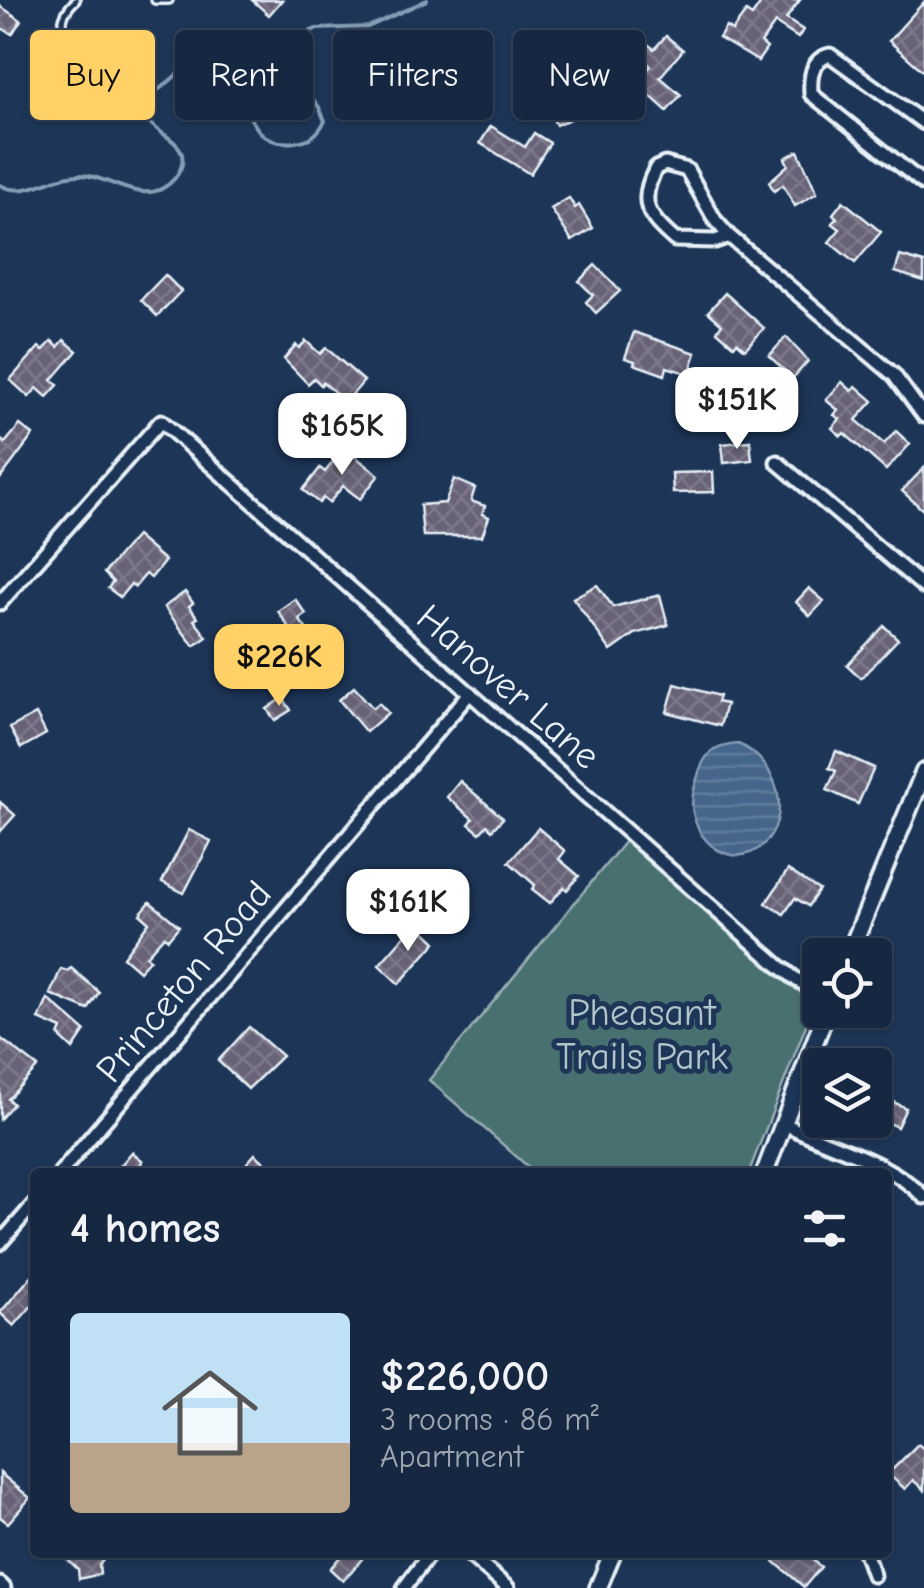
<!DOCTYPE html>
<html lang="en">
<head>
<meta charset="utf-8">
<style>
	:root { --surface:#162841; --page:#23344c; --text:#f1f3f6; --muted:#9ea6b1; --line:#35445a; --accent:#ffd166 }
	body { margin:0; font-family:"Comic Neue",sans-serif; background:var(--page); color:var(--text); height:100vh; display:flex; flex-direction:column; font-size:38px; white-space:nowrap }
	* { box-sizing:border-box; margin:0 }
	p { font-size:32px; color:var(--muted) }
	.icon { flex:none; width:55px; height:55px; fill:none; stroke:currentColor; stroke-width:2; stroke-linecap:round; stroke-linejoin:round }
	.map { position:relative; flex:1; overflow:hidden }
	.panel { position:absolute; left:30px; top:1168px; width:862px; height:390px; display:flex; flex-direction:column; background:var(--surface); border-radius:10px; box-shadow:0 2px 8px #0004,0 0 0 2px var(--line) }
	.panel>* { flex:none }
	.hud { position:absolute; left:30px; top:30px; width:865px; height:90px; display:flex; gap:20px }
	.fabs { position:absolute; left:802px; top:938px; display:grid; gap:20px }
	.fabs a { display:grid; place-items:center; width:90px; height:90px; border-radius:10px; background:var(--surface); box-shadow:0 2px 8px #0004,0 0 0 2px var(--line); font-size:50px }
	.price { position:absolute; translate:-50% -85px; padding:0 22px; border-radius:20px; background:#fff; color:#222; font-size:32px; line-height:65px; filter:drop-shadow(0 2px 5px #0008) }
	.price::after { content:''; position:absolute; left:50%; top:60px; width:30px; height:22px; margin-left:-15px; background:inherit; clip-path:polygon(0 0,100% 0,50% 100%) }
	.price.current { background:var(--accent); color:#111 }
	ul { padding:0; list-style:none }
	li { display:flex; align-items:center; gap:30px; height:250px; padding:0 40px }
	li+li { border-top:2px solid var(--line) }
	li span { display:grid; place-items:center; flex:none; width:280px; height:200px; border-radius:10px; color:#555 }
	li>.icon { margin-inline-start:auto }
	span .icon { width:120px; height:120px; fill:#fffc; stroke-width:1 }
	li b { font-size:42px }
	h2 { display:flex; justify-content:space-between; align-items:center; height:120px; padding:0 40px; font-size:42px }
	.pill { padding:0 35px; border-radius:10px; background:var(--surface); box-shadow:0 2px 8px #0004,0 0 0 2px var(--line); font-size:35px; line-height:90px }
	.pill.current { background:var(--accent); color:#111 }
	.map>svg:first-child { display:block }
	.green { fill:#4a6f71; stroke:#99b0b4; stroke-width:2.5 }
	.water { fill:url(#water-rules); stroke:#869db6; stroke-width:2.5 }
	.lines { fill:none; stroke-linecap:round; stroke-linejoin:round }
	.stream { stroke:#869db6; stroke-width:4 }
	.building { fill:url(#building-cross-hatch); stroke:#e8f1f8; stroke-width:2.5 }
	.lane-casing { stroke:#e8f1f8; stroke-width:12 }
	.street-casing { stroke:#e8f1f8; stroke-width:19 }
	.secondary-casing { stroke:#e8f1f8; stroke-width:22 }
	.lane { stroke:#1d3557; stroke-width:5 }
	.street { stroke:#1d3557; stroke-width:11 }
	.secondary { stroke:#1d3557; stroke-width:15 }
	.labels { text-anchor:middle; dominant-baseline:central; stroke-width:10; stroke-linejoin:round; paint-order:stroke }
	.street-label { font-size:38px; fill:#e8f1f8; stroke:#1d3557 }
	.park-label { font-size:38px; fill:#b1c4c9; stroke:#1d3557 }
</style>
</head>
<body>
<div class="map">
<svg width="924" height="1588" viewBox="0 0 924 1588">
	<defs>
		<pattern id="water-rules" width="6" height="5" patternUnits="userSpaceOnUse" patternTransform="scale(2.5)"><rect width="6" height="5" fill="#45658a"/><path d="M0 2.5h6" fill="none" stroke="#607c9b"/></pattern>
		<pattern id="building-cross-hatch" width="8" height="8" patternUnits="userSpaceOnUse" patternTransform="scale(2.5)"><rect width="8" height="8" fill="#686276"/><path d="M0 0l8 8M0 8l8-8" fill="none" stroke="#7e798a"/></pattern>
	</defs>
	<rect width="100%" height="100%" fill="#1d3557"/>
	<filter id="ink" filterUnits="userSpaceOnUse"><feTurbulence type="fractalNoise" baseFrequency=".01" numOctaves="2"/><feDisplacementMap in="SourceGraphic" scale="20" xChannelSelector="R" yChannelSelector="G"/><feConvolveMatrix kernelMatrix="1 2 1 2 8 2 1 2 1" color-interpolation-filters="sRGB"/></filter>
	<g filter="url(#ink)">
		<polygon class="green" points="626,840 809,1000 810,1015 749,1172 534,1172 429,1080"/>
		<path class="water" d="M738 744C771 757 790 801 772 833 750 872 704 856 694 817 690 805 693 791 697 779 703 755 712 746 738 744Z"/>
		<g class="lines">
			<path class="stream" d="M0 185C26 200 54 173 82 175 114 177 147 211 175 178 182 169 185 159 180 149 172 136 155 132 146 118L156 91C174 82 188 56 209 61 254 72 235 150 295 142 311 140 317 135 325 121L319 107 291 72 289 60 304 34 316 29 368 27 427 0"/>
		</g>
		<g class="building">
			<polygon points="252,0 282,0 269,15"/>
			<polygon points="763,0 800,0 786,19 803,30 798,38 775,23 761,43 767,48 758,61 719,38 726,27 732,31 746,12 752,16"/>
			<polygon points="924,2 924,72 889,41"/>
			<polygon points="0,6 21,20 12,34 0,27"/>
			<polygon points="666,36 683,50 660,77 681,95 667,111 636,83 651,66 639,57 649,45 654,49"/>
			<polygon points="584,61 606,104 556,125 536,86"/>
			<polygon points="80,66 90,95 59,107 55,95 49,98 42,80"/>
			<polygon points="491,126 525,147 534,133 550,143 530,174 480,143"/>
			<polygon points="798,151 817,193 795,206 783,185 774,191 769,182 788,165 785,158"/>
			<polygon points="569,198 575,208 579,205 593,228 572,241 551,209"/>
			<polygon points="843,201 881,232 855,263 829,242 840,229 832,223 837,218 833,214"/>
			<polygon points="900,256 924,263 924,281 895,272"/>
			<polygon points="595,265 620,291 596,313 586,302 593,295 579,281"/>
			<polygon points="165,275 181,291 157,316 141,300"/>
			<polygon points="725,293 764,328 745,349 737,342 734,346 717,331 722,324 708,312"/>
			<polygon points="634,332 696,353 689,374 667,367 665,375 634,364 635,361 625,358"/>
			<polygon points="786,337 808,361 793,378 769,356"/>
			<polygon points="64,340 77,351 52,380 58,385 47,397 37,388 29,397 10,380 39,347 43,351 52,341 58,347"/>
			<polygon points="306,341 320,354 326,348 364,381 346,402 323,382 321,385 314,378 308,384 284,359 296,345 299,348"/>
			<polygon points="842,382 852,391 856,386 873,401 856,420 884,444 896,431 910,444 886,470 844,433 841,436 832,428 840,419 834,415 838,410 826,400"/>
			<polygon points="696,394 706,402 695,416 685,408"/>
			<polygon points="20,425 33,435 0,479 0,439 5,443"/>
			<polygon points="750,441 752,460 724,463 722,444"/>
			<polygon points="344,448 379,475 360,499 343,486 329,503 323,498 319,503 303,490 320,468 325,472"/>
			<polygon points="924,468 924,511 902,491"/>
			<polygon points="713,472 714,492 673,493 672,473"/>
			<polygon points="454,479 475,488 471,501 485,506 482,514 489,517 482,536 423,536 420,505 445,503"/>
			<polygon points="136,536 165,561 151,578 146,574 135,587 131,584 120,597 108,588 113,582 104,573"/>
			<polygon points="597,585 613,607 660,595 668,625 635,634 611,651 573,598"/>
			<polygon points="809,588 824,601 810,616 796,602"/>
			<polygon points="185,592 193,603 189,606 198,618 194,620 207,637 194,646 164,607"/>
			<polygon points="295,599 306,614 299,619 315,641 311,644 320,657 295,674 289,666 281,671 262,645 288,626 278,611"/>
			<polygon points="884,626 898,639 861,678 847,665"/>
			<polygon points="675,684 719,696 717,702 726,704 720,726 667,712"/>
			<polygon points="354,687 373,708 379,703 388,713 366,732 339,700"/>
			<polygon points="283,698 291,710 275,720 267,709"/>
			<polygon points="36,714 46,734 21,748 10,728"/>
			<polygon points="836,751 874,768 858,804 827,790 836,771 829,768"/>
			<polygon points="460,781 503,818 492,830 487,825 480,833 469,824 473,819 447,797"/>
			<polygon points="0,802 15,815 0,832"/>
			<polygon points="538,828 565,851 559,859 579,876 567,890 564,887 550,903 532,889 535,885 509,862"/>
			<polygon points="189,830 211,841 184,893 162,882"/>
			<polygon points="788,870 819,890 808,906 795,898 784,914 766,903"/>
			<polygon points="150,902 179,926 168,939 164,936 146,956 150,959 139,971 123,957 149,922 140,914"/>
			<polygon points="416,923 436,942 399,984 379,965"/>
			<polygon points="71,968 99,992 88,1010 50,994 61,969 67,971"/>
			<polygon points="48,999 85,1031 73,1049 59,1036 62,1029 39,1019"/>
			<polygon points="249,1027 282,1056 248,1089 218,1061"/>
			<polygon points="0,1038 38,1067 8,1099 13,1104 0,1119"/>
			<polygon points="875,1086 888,1093 885,1098 906,1108 897,1127 876,1117 875,1120"/>
			<polygon points="132,1152 143,1161 139,1166 147,1172 115,1172"/>
			<polygon points="255,1154 276,1172 239,1172"/>
			<polygon points="35,1272 35,1302 14,1326 0,1313"/>
			<polygon points="918,1444 924,1449 924,1490 913,1480 905,1489 888,1474"/>
			<polygon points="0,1473 30,1498 8,1523 0,1517"/>
			<polygon points="59,1552 110,1552 99,1565 100,1574 79,1579 78,1569"/>
			<polygon points="344,1552 368,1552 343,1581 330,1569"/>
			<polygon points="763,1552 803,1552 821,1567 804,1587"/>
		</g>
		<g class="lines">
			<defs>
				<g id="lane">
					<path d="M76 0C44 30 76 47 99 71"/>
					<polyline points="155,0 169,0"/>
				</g>
				<g id="street">
					<path d="M924 123 830 55C811 59 810 78 811 94L924 184"/>
					<path d="M729 236 716 241 675 240C647 216 638 202 656 168L665 164 687 170 715 220 729 236 894 375 924 416"/>
					<polyline points="777,462 924,587"/>
					<polyline points="0,603 161,421 778,965 797,980 820,992"/>
					<path d="M785 1124C830 1148 887 1159 924 1197"/>
					<polyline points="61,1172 470,693"/>
					<polyline points="0,1243 35,1203"/>
					<polyline points="466,1552 508,1588"/>
					<polyline points="865,1552 873,1575"/>
					<polyline points="0,1584 4,1588"/>
					<polyline points="404,1588 431,1552"/>
				</g>
				<g id="secondary">
					<polyline points="849,955 924,772"/>
					<polyline points="765,1172 827,1010"/>
					<polyline points="598,1588 613,1552"/>
				</g>
			</defs>
			<use href="#lane" class="lane-casing"/>
			<use href="#street" class="street-casing"/>
			<use href="#secondary" class="secondary-casing"/>
			<use href="#lane" class="lane"/>
			<use href="#street" class="street"/>
			<use href="#secondary" class="secondary"/>
		</g>
	</g>
	<g class="labels">
		<g class="street-label">
			<text transform="translate(508 687) rotate(41)">Hanover Lane</text>
			<text transform="translate(184 982) rotate(-50)">Princeton Road</text>
		</g>
		<g class="park-label">
			<text x="642" y="1013">Pheasant<tspan x="642" dy="44">Trails Park</tspan></text>
		</g>
	</g>
</svg>
<div class="fabs">
<a><svg class="icon" aria-label="locate" viewBox="0 0 24 24"><circle cx="12" cy="12" r="6"/><path d="M12 2v4M12 18v4M2 12h4M18 12h4"/></svg></a>
<a><svg class="icon" aria-label="layers" viewBox="0 0 24 24"><path d="M12 4l9 5-9 5-9-5zM3 14l9 5 9-5"/></svg></a>
</div>
<b class="price" style="left:737px;top:452px">$151K</b>
<b class="price" style="left:342px;top:478px">$165K</b>
<b class="price current" style="left:279px;top:709px">$226K</b>
<b class="price" style="left:408px;top:954px">$161K</b>
<div class="hud">
<a class="pill current">Buy</a>
<a class="pill">Rent</a>
<a class="pill">Filters</a>
<a class="pill">New</a>
</div>
<section class="panel">
<h2>4 homes<svg class="icon" aria-label="filters" viewBox="0 0 24 24"><path d="M4 7h16M4 17h16"/><circle cx="9" cy="7" r="2"/><circle cx="15" cy="17" r="2"/></svg></h2>
<ul>
<li><span style="background:linear-gradient(#bfe0f5 65%,#b9a48a 0)"><svg class="icon" aria-label="home" viewBox="0 0 24 24"><path d="M3 11l9-7 9 7M6 9v11h12V9"/></svg></span><div><b>$226,000</b><p>3 rooms · 86 m²</p><p>Apartment</p></div></li>
</ul>
</section>
</div>
</body>
</html>
